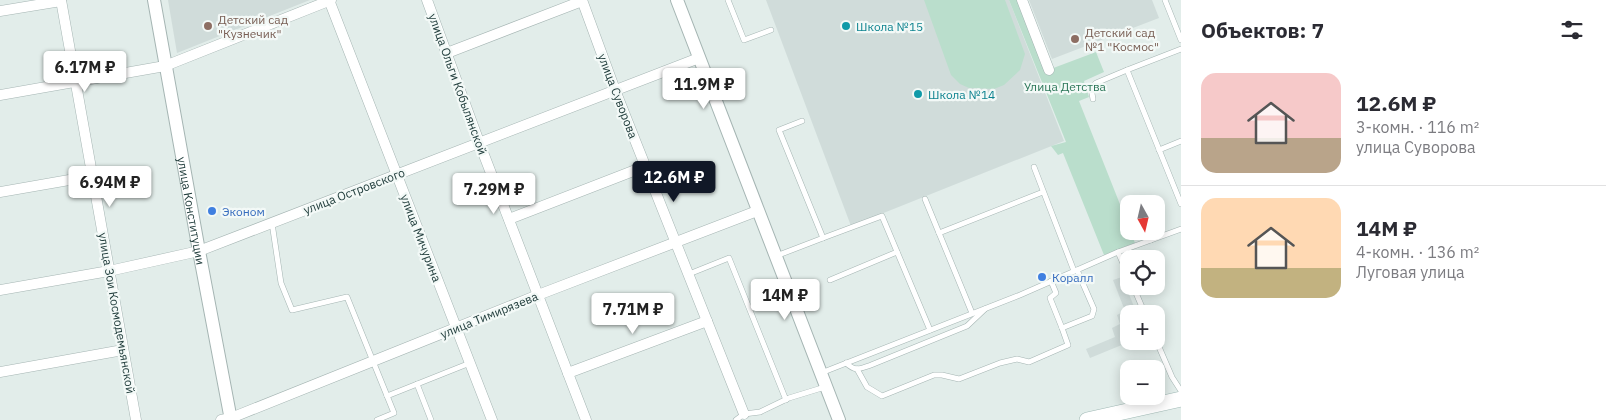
<!DOCTYPE html>
<html lang="ru">
<head>
<meta charset="utf-8">
<style>
	:root { --surface:#fff; --page:#f7f7f7; --text:#2b2b33; --muted:#7c7c81; --line:#e1e1e2; --accent:#111827 }
	body { margin:0; font-family:"IBM Plex Sans",sans-serif; background:var(--page); color:var(--text); height:100vh; display:flex; flex-direction:column; font-size:19px; white-space:nowrap }
	* { box-sizing:border-box; margin:0 }
	p { font-size:16px; color:var(--muted) }
	.icon { flex:none; width:28px; height:28px; fill:none; stroke:currentColor; stroke-width:2; stroke-linecap:round; stroke-linejoin:round }
	.map { position:relative; flex:1; overflow:hidden }
	.sheet { display:flex; flex-direction:column; background:var(--surface); width:425px }
	.sheet>* { flex:none }
	.needle { width:32px; rotate:172deg }
	.tools { position:absolute; left:1120px; top:195px; display:grid; gap:10px }
	.tools a { display:grid; place-items:center; width:45px; height:45px; border-radius:10px; background:var(--surface); box-shadow:0 2px 12px #0003; font-size:25px }
	.price { position:absolute; translate:-50% -42px; padding:0 11px; border-radius:5px; background:#fff; color:#222; font-size:16px; line-height:32px; filter:drop-shadow(0 1px 2px #0008) }
	.price::after { content:''; position:absolute; left:50%; top:30px; width:15px; height:11px; margin-left:-8px; background:inherit; clip-path:polygon(0 0,100% 0,50% 100%) }
	.price.on { background:var(--accent); color:#fff }
	ul { padding:0; list-style:none }
	li { display:flex; align-items:center; gap:15px; height:125px; padding:0 20px }
	li+li { border-top:1px solid var(--line) }
	li span { display:grid; place-items:center; flex:none; width:140px; height:100px; border-radius:15px; color:#555 }
	li>.icon { margin-inline-start:auto }
	span .icon { width:60px; height:60px; fill:#fffc; stroke-width:1 }
	li b { font-size:21px }
	h2 { display:flex; justify-content:space-between; align-items:center; height:60px; padding:0 20px; font-size:21px }
	main { display:flex; flex:1; min-height:0 }
	.map>svg:first-child { display:block }
	.built { fill:#d0dcda }
	.green { fill:#badecc }
	.lines { fill:none; stroke-linecap:round; stroke-linejoin:round }
	.service-casing { stroke:#a5b5b3; stroke-width:6 }
	.minor-casing { stroke:#a5b5b3; stroke-width:11 }
	.tertiary-casing { stroke:#a5b5b3; stroke-width:14 }
	.secondary-casing { stroke:#a0b9b5; stroke-width:16 }
	.service { stroke:#fff; stroke-width:5 }
	.minor { stroke:#fff; stroke-width:10 }
	.tertiary { stroke:#fff; stroke-width:12 }
	.secondary { stroke:#fff; stroke-width:15 }
	.education-dot { fill:#8d6e63; stroke:#f3f9f7; stroke-width:2 }
	.culture-dot { fill:#0f9aa8; stroke:#f3f9f7; stroke-width:2 }
	.shop-dot { fill:#3f7fe0; stroke:#f3f9f7; stroke-width:2 }
	.labels { text-anchor:middle; dominant-baseline:central; stroke-width:4.5; stroke-linejoin:round; paint-order:stroke }
	.education-label { font-size:12px; fill:#785e54; stroke:#f3f9f7; text-anchor:start }
	.culture-label { font-size:12px; fill:#0d838f; stroke:#f3f9f7; text-anchor:start }
	.street-label { font-size:12px; fill:#223e3d; stroke:#f3f9f7 }
	.park-label { font-size:12px; fill:#2b7658; stroke:#f3f9f7 }
	.shop-label { font-size:12px; fill:#366cbe; stroke:#f3f9f7; text-anchor:start }
</style>
</head>
<body>
<main>
<div class="map">
<svg width="1181" height="420" viewBox="0 0 1181 420">
	<rect width="100%" height="100%" fill="#e2edea"/>
	<g class="built">
		<polygon points="168,0 310,0 177,53"/>
		<polygon points="766,0 1009,0 1064,141 851,226"/>
		<polygon points="1029,0 1152,0 1159,18 1052,59"/>
		<polygon points="1122,277 1137,314 1129,314 1129,342 1090,358 1086,349 1115,337 1112,328 1120,324 1117,315 1125,311 1113,280"/>
	</g>
	<g class="green">
		<polygon points="924,0 1005,0 1025,54 1020,70 1004,85 994,89 969,88 960,84 951,75"/>
		<polygon points="1009,0 1020,0 1048,70 1096,52 1104,72 1084,81 1089,97 1079,101 1129,227 1129,231 1130,231 1135,243 1104,255 1063,153 1058,155 1051,146 1066,142"/>
	</g>
	<g class="lines">
		<defs>
			<g id="service">
				<polyline points="728,0 744,40 771,30"/>
				<polyline points="1165,0 1181,40"/>
				<polyline points="1181,49 1127,70 1181,204"/>
				<polyline points="1093,99 1091,88 1096,83 1127,70"/>
				<polyline points="1159,150 1181,141"/>
				<polyline points="1034,167 1074,271"/>
				<polyline points="925,199 972,313"/>
				<polyline points="272,223 281,283 292,310 347,297 394,413 377,420"/>
				<polyline points="1147,231 1151,240"/>
				<polyline points="939,233 1043,192"/>
				<polyline points="823,238 882,216 930,330"/>
				<polyline points="776,256 823,238 779,130 802,121"/>
				<polyline points="689,274 729,258 786,400"/>
				<polyline points="1129,277 1118,252 1181,229"/>
				<polyline points="830,280 897,252"/>
				<polyline points="1051,281 1056,293 1050,298 1062,328"/>
				<polyline points="1133,286 1145,314"/>
				<polyline points="1156,340 1172,377 1181,391"/>
				<path d="M846 363C856 372 859 369 871 365L967 326 985 309"/>
				<polyline points="857,369 867,387 882,396 934,375 942,375 959,379 1000,363 1017,359 1029,362 1068,345 1062,328 1092,316 1094,309 1077,270"/>
				<polyline points="821,373 1020,295 1118,252"/>
				<polyline points="417,384 431,420"/>
				<polyline points="387,396 470,363"/>
				<polyline points="736,420 744,414 760,412 789,398 825,387"/>
			</g>
			<g id="minor">
				<polyline points="61,0 136,420"/>
				<polyline points="329,0 492,420"/>
				<polyline points="427,0 479,142 586,420"/>
				<polyline points="582,0 615,90 744,414"/>
				<polyline points="1022,0 1049,70"/>
				<polyline points="0,11 61,1"/>
				<polyline points="447,53 582,1"/>
				<polyline points="0,95 165,66 331,0"/>
				<polyline points="0,192 92,176"/>
				<polyline points="509,219 646,166"/>
				<polyline points="0,290 109,271 199,251 699,58"/>
				<polyline points="0,372 123,350"/>
				<polyline points="568,373 707,321"/>
				<polyline points="221,420 231,418 538,295 757,211"/>
			</g>
			<g id="tertiary">
				<path id="s1" d="M154 0 199 251 231 420"/>
				<polyline points="677,0 839,420"/>
			</g>
			<polyline id="secondary" points="1087,420 1181,399"/>
		</defs>
		<use href="#service" class="service-casing"/>
		<use href="#minor" class="minor-casing"/>
		<use href="#tertiary" class="tertiary-casing"/>
		<use href="#secondary" class="secondary-casing"/>
		<use href="#service" class="service"/>
		<use href="#minor" class="minor"/>
		<use href="#tertiary" class="tertiary"/>
		<use href="#secondary" class="secondary"/>
	</g>
	<g class="education-dot">
		<circle cx="208" cy="26" r="5"/>
		<circle cx="1075" cy="39" r="5"/>
	</g>
	<g class="culture-dot">
		<circle cx="846" cy="26" r="5"/>
		<circle cx="918" cy="94" r="5"/>
	</g>
	<g class="shop-dot">
		<circle cx="212" cy="211" r="5"/>
		<circle cx="1042" cy="277" r="5"/>
	</g>
	<g class="labels">
		<g class="education-label">
			<text x="218" y="19">Детский сад<tspan x="218" dy="14">"Кузнечик"</tspan></text>
			<text x="1085" y="32">Детский сад<tspan x="1085" dy="14">№1 "Космос"</tspan></text>
		</g>
		<g class="culture-label">
			<text x="856" y="26">Школа №15</text>
			<text x="928" y="94">Школа №14</text>
		</g>
		<g class="street-label">
			<text transform="translate(458 84) rotate(70)">улица Ольги Кобылянской</text>
			<text transform="translate(618 96) rotate(69)">улица Суворова</text>
			<text transform="translate(354 191) rotate(-21)">улица Островского</text>
			<text stroke="none"><textPath href="#s1" startOffset="214">улица Конституции</textPath></text>
			<text transform="translate(421 238) rotate(69)">улица Мичурина</text>
			<text transform="translate(117 313) rotate(80)">улица Зои Космодемьянской</text>
			<text transform="translate(489 315) rotate(-22)">улица Тимирязева</text>
		</g>
		<g class="park-label">
			<text x="1065" y="86">Улица Детства</text>
		</g>
		<g class="shop-label">
			<text x="222" y="211">Эконом</text>
			<text x="1052" y="277">Коралл</text>
		</g>
	</g>
</svg>
<div class="tools">
<a><svg class="needle" viewBox="-14 -14 28 28"><path d="M0-13l5 13h-10z" fill="#e53935"/><path d="M0 13l5-13h-10z" fill="#7c7c81"/></svg></a>
<a><svg class="icon" aria-label="locate" viewBox="0 0 24 24"><circle cx="12" cy="12" r="6"/><path d="M12 2v4M12 18v4M2 12h4M18 12h4"/></svg></a>
<a>+</a>
<a>−</a>
</div>
<b class="price" style="left:85px;top:93px">6.17M ₽</b>
<b class="price" style="left:704px;top:110px">11.9M ₽</b>
<b class="price on" style="left:674px;top:203px">12.6M ₽</b>
<b class="price" style="left:110px;top:208px">6.94M ₽</b>
<b class="price" style="left:494px;top:215px">7.29M ₽</b>
<b class="price" style="left:785px;top:321px">14M ₽</b>
<b class="price" style="left:633px;top:335px">7.71M ₽</b>
</div>
<section class="sheet">
<h2>Объектов: 7<svg class="icon" aria-label="filters" viewBox="0 0 24 24"><path d="M4 7h16M4 17h16"/><circle cx="9" cy="7" r="2"/><circle cx="15" cy="17" r="2"/></svg></h2>
<ul>
<li><span style="background:linear-gradient(#f6c9c9 65%,#b9a48a 0)"><svg class="icon" aria-label="home" viewBox="0 0 24 24"><path d="M3 11l9-7 9 7M6 9v11h12V9"/></svg></span><div><b>12.6M ₽</b><p>3-комн. · 116 m²</p><p>улица Суворова</p></div></li>
<li><span style="background:linear-gradient(#ffd9b3 70%,#c2b280 0)"><svg class="icon" aria-label="home" viewBox="0 0 24 24"><path d="M3 11l9-7 9 7M6 9v11h12V9"/></svg></span><div><b>14M ₽</b><p>4-комн. · 136 m²</p><p>Луговая улица</p></div></li>
</ul>
</section>
</main>
</body>
</html>
